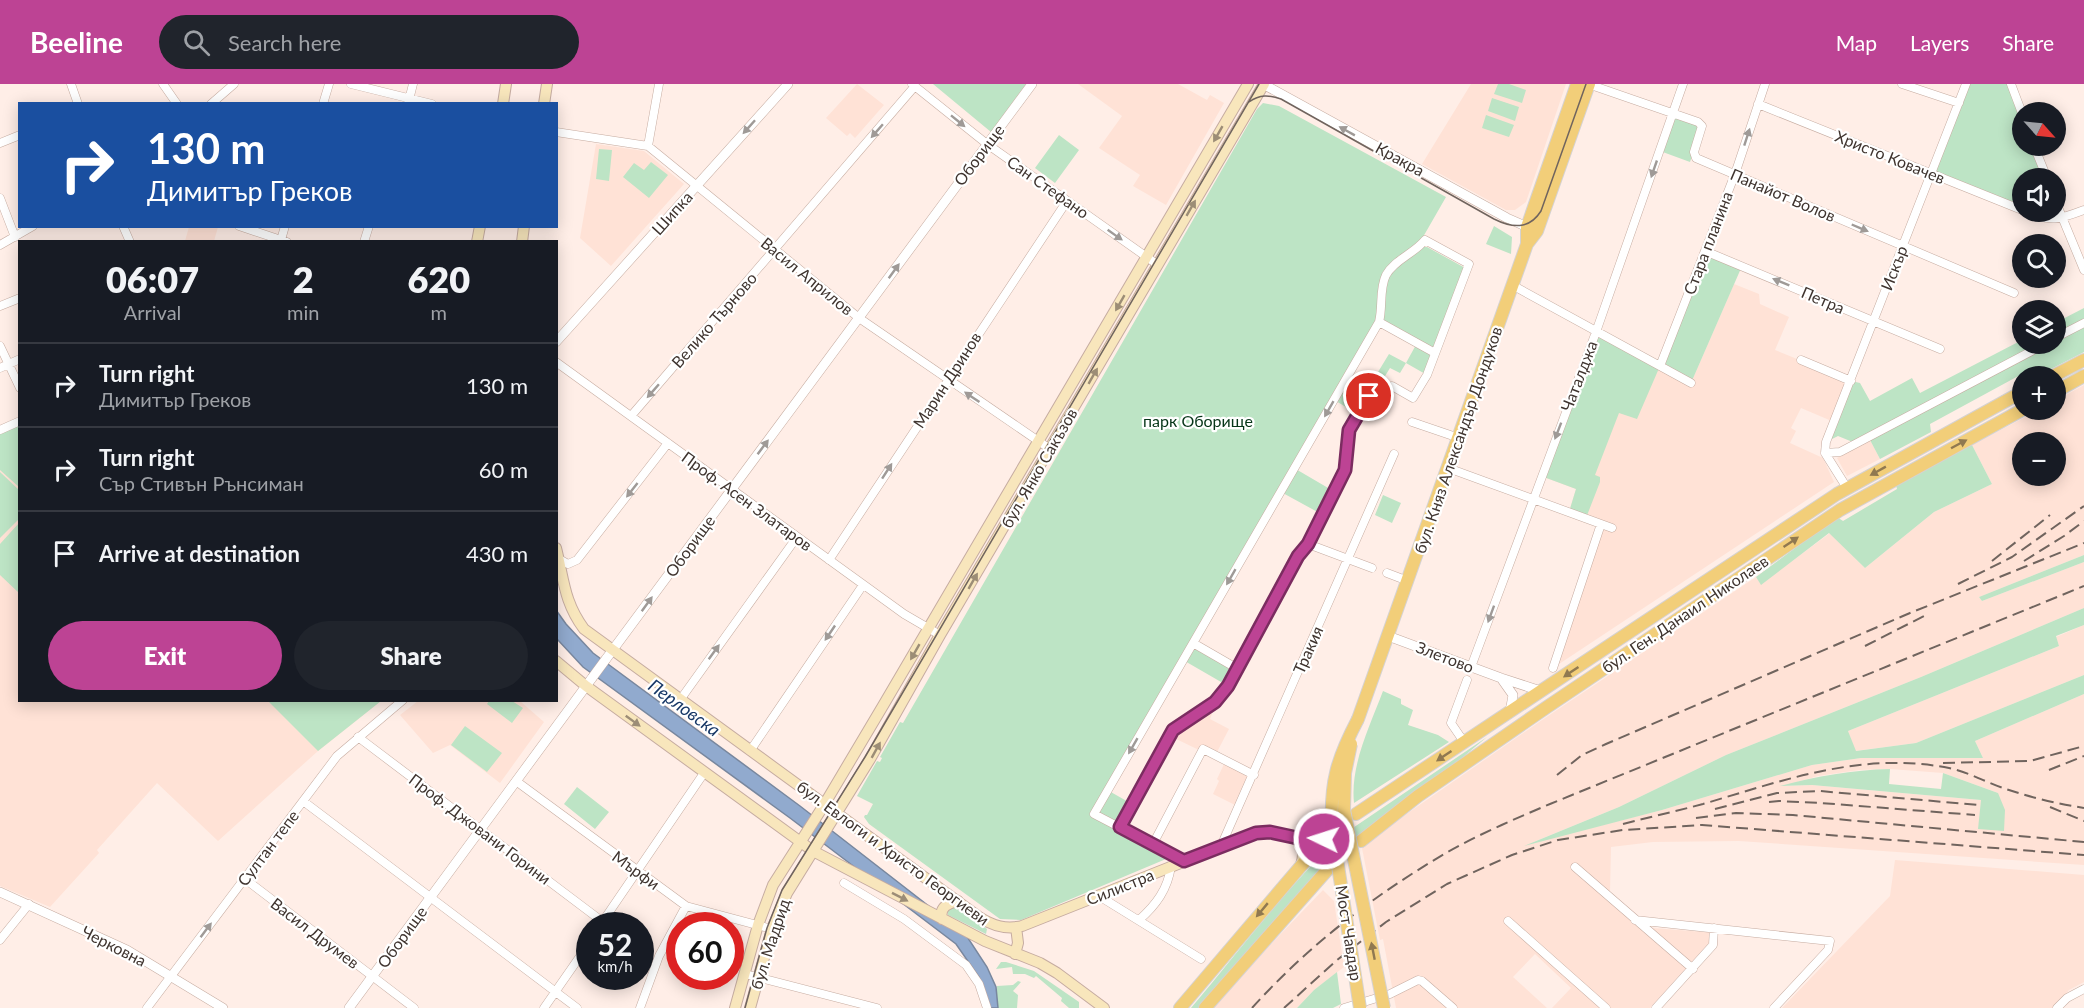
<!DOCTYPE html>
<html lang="en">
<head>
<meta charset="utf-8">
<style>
	:root { --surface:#171b24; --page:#20242c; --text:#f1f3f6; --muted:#9ea1a6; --line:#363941; --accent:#bd4394 }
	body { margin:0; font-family:Lato,sans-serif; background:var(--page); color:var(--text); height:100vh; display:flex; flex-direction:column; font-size:22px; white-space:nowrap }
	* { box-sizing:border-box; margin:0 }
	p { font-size:20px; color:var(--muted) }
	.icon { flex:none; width:33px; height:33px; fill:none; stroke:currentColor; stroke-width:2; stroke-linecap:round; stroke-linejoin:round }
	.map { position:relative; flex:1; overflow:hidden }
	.sheet { position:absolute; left:18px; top:156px; width:540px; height:462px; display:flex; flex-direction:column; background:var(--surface); border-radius:0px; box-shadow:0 3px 15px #0003 }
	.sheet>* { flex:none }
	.top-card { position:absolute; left:18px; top:18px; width:540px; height:126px; border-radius:0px; box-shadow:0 3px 15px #0003; background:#1a4fa0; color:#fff; overflow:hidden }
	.needle { width:39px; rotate:117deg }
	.fabs { position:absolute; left:2012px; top:18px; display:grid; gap:12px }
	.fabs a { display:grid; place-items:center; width:54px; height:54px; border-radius:50%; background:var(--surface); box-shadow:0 3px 15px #0003; font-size:30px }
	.speed { position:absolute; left:576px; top:828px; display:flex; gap:12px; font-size:30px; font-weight:700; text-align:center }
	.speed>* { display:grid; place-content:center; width:78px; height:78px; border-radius:50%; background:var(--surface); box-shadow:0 3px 15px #0003; line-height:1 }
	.speed small { font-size:15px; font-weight:400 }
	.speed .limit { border:9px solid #d22; background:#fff; color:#111 }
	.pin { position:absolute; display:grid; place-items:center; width:51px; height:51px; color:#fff; margin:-26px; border:3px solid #fff; border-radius:50%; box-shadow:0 2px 6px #0007 }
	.me { position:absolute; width:66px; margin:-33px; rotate:274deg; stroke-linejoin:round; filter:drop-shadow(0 0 4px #0008) }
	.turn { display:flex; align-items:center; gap:21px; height:126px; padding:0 30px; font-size:27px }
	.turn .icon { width:78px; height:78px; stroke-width:2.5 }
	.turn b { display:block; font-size:42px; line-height:51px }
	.eta { display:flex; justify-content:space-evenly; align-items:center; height:102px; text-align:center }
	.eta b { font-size:36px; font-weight:800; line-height:42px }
	.button { display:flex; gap:12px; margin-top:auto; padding:12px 30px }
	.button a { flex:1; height:69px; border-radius:36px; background:var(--accent); color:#fff; font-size:24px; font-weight:800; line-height:69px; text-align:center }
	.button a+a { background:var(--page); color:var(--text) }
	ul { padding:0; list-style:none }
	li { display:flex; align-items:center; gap:18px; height:84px; padding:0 30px; border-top:2px solid var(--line) }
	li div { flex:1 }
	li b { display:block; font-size:22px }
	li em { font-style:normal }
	header { display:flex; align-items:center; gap:36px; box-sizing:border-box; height:84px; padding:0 30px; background:var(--accent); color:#fff }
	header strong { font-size:28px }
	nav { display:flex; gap:33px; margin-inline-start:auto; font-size:21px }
	.search { width:420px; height:54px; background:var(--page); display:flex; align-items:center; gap:15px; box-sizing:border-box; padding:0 21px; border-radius:33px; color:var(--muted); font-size:22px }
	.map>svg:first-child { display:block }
	.built { fill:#ffe2d6; fill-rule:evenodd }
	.green { fill:#bde4c5 }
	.water { fill:#91aace; stroke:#78879e; stroke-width:1.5 }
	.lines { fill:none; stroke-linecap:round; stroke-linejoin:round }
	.minor-casing { stroke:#c6aca1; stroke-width:9 }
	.tertiary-casing { stroke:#c6aca1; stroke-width:10 }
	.secondary-casing { stroke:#c6aca1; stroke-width:12 }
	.primary-casing { stroke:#d5d2d1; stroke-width:14 }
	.minor { stroke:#fff; stroke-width:8 }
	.tertiary { stroke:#fff; stroke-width:9 }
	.secondary { stroke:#f8e6bc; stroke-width:10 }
	.primary { stroke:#f2ce79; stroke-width:12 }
	.tram { stroke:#70645e; stroke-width:1.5 }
	.rail { stroke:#70645e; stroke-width:2; stroke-dasharray:12 6; stroke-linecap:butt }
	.tertiary-bridge-casing { stroke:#c6aca1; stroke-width:10; stroke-linecap:butt }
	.primary-bridge-casing { stroke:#d5d2d1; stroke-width:14; stroke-linecap:butt }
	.tertiary-bridge { stroke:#fff; stroke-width:9 }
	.primary-bridge { stroke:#f2ce79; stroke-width:12 }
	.oneway { fill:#9f9a97 }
	.oneway2 { fill:#9c8d76 }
	.oneway3 { fill:#907950 }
	.route-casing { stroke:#7b2c60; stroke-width:15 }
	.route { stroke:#bd4394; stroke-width:10 }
	.labels { text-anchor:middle; stroke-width:4.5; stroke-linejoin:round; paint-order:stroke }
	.street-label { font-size:16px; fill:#3f342f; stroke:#fff }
	.park-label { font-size:16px; fill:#063518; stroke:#fff }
	.water-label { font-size:18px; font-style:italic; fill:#173766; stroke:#fff }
</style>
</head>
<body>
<header>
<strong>Beeline</strong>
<div class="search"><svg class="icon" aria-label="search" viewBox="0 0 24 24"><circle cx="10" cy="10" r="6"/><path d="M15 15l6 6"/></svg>Search here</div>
<nav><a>Map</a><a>Layers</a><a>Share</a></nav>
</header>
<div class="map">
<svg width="2084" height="924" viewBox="0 0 2084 924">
	<rect width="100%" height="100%" fill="#ffeee7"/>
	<path class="built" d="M857,0L884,21L855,54L850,49L847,52L826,34Z
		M1078,0H1178L1207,16L1210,11L1224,19L1166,121L1133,102L1140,91L1099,64L1122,32Z
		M1471,0H1566L1526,118L1515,126H1506L1422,80Z
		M596,60L644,67L684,100L611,182L580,154Z
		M189,143V142L218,143L214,157H185Z
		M1734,200L1759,210L1760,220L1789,233L1775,266L1851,297L1834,338L1801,324L1791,344L1796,347L1790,359L1823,374L1834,398L1553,584L1601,440L1569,428L1576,405L1541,392L1596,248L1691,299Z
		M2084,301V471L1979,513L1982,517L2084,478V524L1921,593L1726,671L1619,723L1531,759L1662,726L1812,681L1861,674H1983L1975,657L2084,610V781L1739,757L1653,758L1611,763L1610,808L1652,844L1718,849L1650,924H1552L1571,904L1535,870L1513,893L1547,924H1396L1383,855L1380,856L1362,764L1382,747L1542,636L1756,493L1761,500L1830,449L1865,484L1934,428L1992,400L1972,361L2039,326H2055V317ZM2022,358H2055V392H2022ZM1890,685L1943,689L1998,709L1979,744L1981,716L1812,701L1784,702L1818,692L1859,686Z
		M19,341L20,616L381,617L318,667L218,757L157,699L97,766L99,769L50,823L0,802V350Z
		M1870,356L1880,375L1847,392L1837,374Z
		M2084,541V591L1916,659L1855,667L1848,647L2059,562L2056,553Z
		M418,617H520L544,638L500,699L450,661L433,669L400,631Z
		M1206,627L1212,630L1210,635L1229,645L1217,668L1203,661L1199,666L1172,653L1175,646Z
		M1226,676L1254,691L1239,723L1213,710L1219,697L1217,695Z
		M1895,776L2084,791V898L2069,906L2054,924H1782L1890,812Z
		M1323,806L1334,817L1344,883L1314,906L1297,924H1213L1273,858Z"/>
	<path class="green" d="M933,0H1026L991,48Z
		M1498,0H1509L1526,6L1522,19L1494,10Z
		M1966,0H2011L2022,29V62H2034L2047,94H2022V126L1931,90Z
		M1492,14L1519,23L1515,37L1488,27Z
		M1263,19L1279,22L1446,113L1419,160L1390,180L1378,234L1090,731L1165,770L1166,775L1021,836L1000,835L869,740L864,733L865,731H867L873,720L857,712L877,677L880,678L882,674L880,673L900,638L903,639L1257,25Z
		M1672,29L1702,42L1690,78L1660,67Z
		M1486,31L1514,41L1509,53L1482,44Z
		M1059,51L1079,66L1055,99L1035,84Z
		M599,65L612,66L609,97L596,95Z
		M651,78L668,91L649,114L623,93L634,79L644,86Z
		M1494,142L1512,153L1511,170L1486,160Z
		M1420,163H1427L1467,185L1427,291L1406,279L1400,289L1390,284L1374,310L1367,306L1389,270L1406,279L1417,259L1379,238L1386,192Z
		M1705,167L1742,182L1691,299L1660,282L1637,335L1619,329L1595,391L1600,393V398L1586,434L1569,428L1576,405L1541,392L1596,248L1660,282Z
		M2084,224V268L2047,287L2035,283L1930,340L1931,348L1880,375L1870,356L1860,361L1838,352L1826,358L1851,297L1860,299L1870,317L1912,294L1920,309L2022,256V260H2055V239Z
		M1345,298L1369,312L1358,330L1334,316Z
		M19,341V403L0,386V350Z
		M1972,361L1992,400L1934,428L1865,484L1829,449L1761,501L1756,493L1837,433L1843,437L1897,405L1896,401Z
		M1294,384L1335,408L1323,431L1281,408Z
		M0,388L19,406L20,434L0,454Z
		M1383,411L1401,419L1392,439L1375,431Z
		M19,439V509L0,491V460Z
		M2084,471V478L1982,517L1979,513Z
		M2084,524V541L2056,552L2059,562L1848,647L1856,667L1916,659L2084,591V610L1975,657L1983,674H1861L1812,681L1662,726L1524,762L1619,723L1726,671L1921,593Z
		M1193,559L1238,585L1228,602L1183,576Z
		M1383,607L1401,615V620L1413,626L1408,641L1438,651L1449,658L1354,719C1350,681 1370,642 1383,607Z
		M268,617H381L318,667Z
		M489,617H512L523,624L512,639L487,620Z
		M465,642L502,669L487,688L451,661Z
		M1487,653L1451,683L1349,758L1324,783L1199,924H1191C1240,866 1286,804 1341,752Z
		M1890,685L1889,700L1941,705L1943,689L1998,709L2005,726L2004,747L1978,745L1981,716L1812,701L1780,702C1817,692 1852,686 1890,685Z
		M577,703L609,728L595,745L564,720Z
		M1109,707L1132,720L1121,741L1097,728Z
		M955,822L987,845L986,850L948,831L947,824Z
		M1001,878H1006L1034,887L1079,918V924H1069L1061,917L1062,914L1036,892L1034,894L1025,890H1013L1012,883L996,885Z
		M1337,888L1341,920L1333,924H1297L1314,906Z
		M1018,897L1021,898L1013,907L1018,911L1017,924H997V902L1013,901Z"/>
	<path class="water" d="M556,526L566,540L593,569L800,722L966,851L987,883L996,903L998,924H986L984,904L979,893L956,860L790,734L583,583L557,555Z"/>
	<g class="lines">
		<defs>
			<path id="minor" d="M71,0L78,20
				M163,0L177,20
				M351,0L432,20
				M912,0L987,60L1158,181
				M1588,0L1698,38L1702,42L1694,68L1696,74L2014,209
				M1902,0L1959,19
				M2011,0L2022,29
				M211,20L234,0
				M323,20L329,0
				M408,20L413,0
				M1758,20L2022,126
				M556,48L648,62L859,234L1050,365
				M0,59L20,51
				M648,62L659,0
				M2034,62L2047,94
				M0,114L15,153
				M2055,116L2084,186
				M2025,128C2051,138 2058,136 2084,126
				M123,142L130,158
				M239,142L287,158
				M281,156L285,142
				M364,158L369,142
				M0,161L33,142
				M1705,167L1940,265
				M1512,201L1691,299
				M0,222L20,214
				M1379,238L1435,269
				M2055,254L2084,239
				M0,262L20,304
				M1801,276L1851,297
				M556,278L904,530L940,551
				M1660,282L1735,90L1765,0
				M0,284L20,275
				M631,332L915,2
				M1412,338L1459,354
				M0,346L20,337
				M1825,369L1826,358L1966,0
				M1825,369L1840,368L2045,260
				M1825,369L1847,404
				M1448,384L1612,444
				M1308,460L1372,484
				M559,475L568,480L577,476L668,359
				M829,476L1067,117
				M1387,489L1408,497
				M1193,559L1238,585
				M1471,583L1596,248L1683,0
				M1553,584L1601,440
				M680,616L797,453
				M358,653L603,838
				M1464,658L1451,639L1467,596
				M750,667L863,501
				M516,697L686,822L772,845
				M303,717L577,924
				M1120,743L1173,646L1215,618L1228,602L1298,472L1308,460L1345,386L1349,346L1358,330L1369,312L1392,302L1413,314L1427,291L1469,180L1425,156C1415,169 1394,176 1386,191C1379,205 1383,223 1379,238L1094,730L1184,777
				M1153,760L1203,665L1254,691
				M1221,762L1394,370
				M1575,783L1693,885
				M245,795L414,924
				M844,799L904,835L966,881L979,900L987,924
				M1099,812L1201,875
				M1139,836C1156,821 1168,805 1171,782
				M1635,836L1830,857L1828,866L1774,924
				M1508,837L1606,924
				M601,840L704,689
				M0,856L29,820
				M745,890L877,924
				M147,924L337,672L403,616
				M544,924L590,858
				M640,924L659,872L686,822
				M1344,924L1390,910L1418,896L1422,897L1453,924
				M1656,924L1713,861L1714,844
				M2057,924L2067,914L2084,905"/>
			<path id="tertiary" d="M1263,0L1507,134L1532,145
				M556,258L788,0
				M1388,552L1501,594L1541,607
				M606,575L1032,0
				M1501,594L1513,611L1510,628
				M0,808L127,866L223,924
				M349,924L592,594"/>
			<path id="secondary" d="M503,20L506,0
				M544,20L547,0
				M477,158L480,142
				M522,158L524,142
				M556,464C564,496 564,518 584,545L979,833C993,842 1006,846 1022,842L1256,749L1270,748L1321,759
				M556,577L586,602L813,767L985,857L1040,879L1057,889L1104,924
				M1293,753C1304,761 1305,768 1301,781
				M942,835C939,823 948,819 958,817
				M1015,870L1018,859L1016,843
				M735,924L758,841L773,801L824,721L884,620L1248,0
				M750,924L772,845L787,809L870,675L940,551L1264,0"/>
			<path id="primary" d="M1527,160V143L1577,0
				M2053,292L2084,276
				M2055,308L2084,292
				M1358,635L1516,191L1527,160L1537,147L1589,0
				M1356,730L1837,410L2022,308
				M1361,757L1418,712L1547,623L1840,426L2022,326
				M1180,924L1324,755
				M1205,924L1329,784"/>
		</defs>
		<use href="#minor" class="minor-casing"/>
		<use href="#tertiary" class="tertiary-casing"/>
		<use href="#secondary" class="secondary-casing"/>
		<use href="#primary" class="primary-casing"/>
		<use href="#minor" class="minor"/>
		<use href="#tertiary" class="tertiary"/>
		<use href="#secondary" class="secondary"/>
		<use href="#primary" class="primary"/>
		<path class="tram" d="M1249,18C1260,10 1269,11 1281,15L1494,135C1512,144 1529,146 1541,127L1586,0
			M745,924L767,844L782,806L865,673L1259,0"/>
		<path class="rail" d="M1992,477L2050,431
			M2024,477L2064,452L2084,437
			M1958,500L2012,473L2084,422
			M1865,562L1926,531
			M1943,679L2030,677L2084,662
			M2049,686L2084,672
			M1557,691L1582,671L1606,660L1910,529L2084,459
			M1769,718L1779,717L1821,719L1975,731
			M2050,723L2084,737
			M1715,725L1777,709L1820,707L1978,721
			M1696,734L1736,729L1793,731L2084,758
			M1623,740C1650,733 1677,727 1703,720C1785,696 1862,667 1949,684C1969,688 1989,700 2009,706C2033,714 2059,720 2084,724
			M1252,924C1308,862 1374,811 1446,769C1479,750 1515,735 1550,720L2084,502
			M1284,924L1337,876L1386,838L1447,800L1512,771L1558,756L1623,746L1702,741L2084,771"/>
		<defs>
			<path id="tertiary-bridge" d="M592,594L606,575"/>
			<path id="primary-bridge" d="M1358,635C1337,675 1330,698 1332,743L1360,924
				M1351,660L1345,689L1344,726L1384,924"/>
		</defs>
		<use href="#tertiary-bridge" class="tertiary-bridge-casing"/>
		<use href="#primary-bridge" class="primary-bridge-casing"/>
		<use href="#tertiary-bridge" class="tertiary-bridge"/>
		<use href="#primary-bridge" class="primary-bridge"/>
	</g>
	<defs><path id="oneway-solid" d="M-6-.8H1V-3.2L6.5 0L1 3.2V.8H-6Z" transform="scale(1.5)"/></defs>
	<g class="oneway">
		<use href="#oneway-solid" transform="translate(958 37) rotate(39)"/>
		<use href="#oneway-solid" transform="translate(749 43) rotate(132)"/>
		<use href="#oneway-solid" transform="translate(877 47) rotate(131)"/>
		<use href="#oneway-solid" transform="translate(1347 47) rotate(-151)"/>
		<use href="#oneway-solid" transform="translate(1747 53) rotate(-72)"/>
		<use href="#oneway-solid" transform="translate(1654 85) rotate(109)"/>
		<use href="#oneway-solid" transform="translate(1860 144) rotate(23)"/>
		<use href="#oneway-solid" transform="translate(1115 151) rotate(35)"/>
		<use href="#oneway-solid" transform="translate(894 187) rotate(-54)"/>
		<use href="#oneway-solid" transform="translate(1781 198) rotate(-158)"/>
		<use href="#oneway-solid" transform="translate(653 307) rotate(131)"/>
		<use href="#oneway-solid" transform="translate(972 313) rotate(-146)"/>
		<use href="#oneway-solid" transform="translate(1329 325) rotate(120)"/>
		<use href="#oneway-solid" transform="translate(1558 347) rotate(111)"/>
		<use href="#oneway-solid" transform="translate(763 363) rotate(-53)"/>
		<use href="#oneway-solid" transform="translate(887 387) rotate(-57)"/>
		<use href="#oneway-solid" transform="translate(632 406) rotate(128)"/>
		<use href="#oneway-solid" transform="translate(1231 493) rotate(120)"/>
		<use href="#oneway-solid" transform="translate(647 520) rotate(-54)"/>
		<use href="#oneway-solid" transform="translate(1491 530) rotate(110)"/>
		<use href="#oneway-solid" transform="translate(830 549) rotate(124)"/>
		<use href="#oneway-solid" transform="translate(714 568) rotate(-54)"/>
		<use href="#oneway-solid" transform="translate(1133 662) rotate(120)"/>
		<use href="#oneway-solid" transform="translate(206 846) rotate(-53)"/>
	</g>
	<g class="oneway2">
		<use href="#oneway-solid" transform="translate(1218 50) rotate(120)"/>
		<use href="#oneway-solid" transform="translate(1191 124) rotate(-60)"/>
		<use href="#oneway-solid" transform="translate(1120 219) rotate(120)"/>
		<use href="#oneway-solid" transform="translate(1093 292) rotate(-60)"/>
		<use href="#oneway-solid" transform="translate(973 497) rotate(-60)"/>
		<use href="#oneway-solid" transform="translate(915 568) rotate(120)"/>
		<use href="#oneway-solid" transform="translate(633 637) rotate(36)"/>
		<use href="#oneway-solid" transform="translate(876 666) rotate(-61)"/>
		<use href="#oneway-solid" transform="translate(900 813) rotate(27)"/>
	</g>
	<g class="oneway3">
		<use href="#oneway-solid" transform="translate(1959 360) rotate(-28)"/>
		<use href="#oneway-solid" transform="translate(1878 387) rotate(151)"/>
		<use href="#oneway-solid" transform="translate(1791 458) rotate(-34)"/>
		<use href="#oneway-solid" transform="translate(1571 588) rotate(146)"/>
		<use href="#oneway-solid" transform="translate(1444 672) rotate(146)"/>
		<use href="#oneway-solid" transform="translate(1262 826) rotate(130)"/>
		<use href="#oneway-solid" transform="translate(1373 867) rotate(-101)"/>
	</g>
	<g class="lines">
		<defs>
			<path id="route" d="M1324,755L1321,759L1270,748L1256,749L1184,777L1120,743L1173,646L1215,618L1228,602L1298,472L1308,460L1345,386L1349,346L1369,312"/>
		</defs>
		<use href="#route" class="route-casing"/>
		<use href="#route" class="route"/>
	</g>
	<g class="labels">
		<g class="street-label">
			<text transform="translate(979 71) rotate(-53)" y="6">Оборище</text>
			<text transform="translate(1890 73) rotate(22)" y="6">Христо Ковачев</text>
			<text transform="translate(1400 75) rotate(29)" y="6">Кракра</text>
			<text transform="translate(1048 103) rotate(35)" y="6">Сан Стефано</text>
			<text transform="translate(1783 111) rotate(23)" y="6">Панайот Волов</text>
			<text transform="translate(672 129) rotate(-48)" y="6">Шипка</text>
			<text transform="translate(1708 159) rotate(-69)" y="6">Стара планина</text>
			<text transform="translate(1894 184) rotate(-69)" y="6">Искър</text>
			<text transform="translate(807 192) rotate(39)" y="6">Васил Априлов</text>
			<text transform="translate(1823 216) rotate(23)" y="6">Петра</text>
			<text transform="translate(714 236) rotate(-49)" y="6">Велико Търново</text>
			<text transform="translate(1579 292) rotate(-69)" y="6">Чаталджа</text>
			<text transform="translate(947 296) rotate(-57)" y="6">Марин Дринов</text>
			<text transform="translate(1458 356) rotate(-71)" y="6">бул. Княз Александър Дондуков</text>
			<text transform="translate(1039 384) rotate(-60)" y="6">бул. Янко Сакъзов</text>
			<text transform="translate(747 417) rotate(36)" y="6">Проф. Асен Златаров</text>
			<text transform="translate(690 462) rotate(-54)" y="6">Оборище</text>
			<text transform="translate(1685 530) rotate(-34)" y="6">бул. Ген. Данаил Николаев</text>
			<text transform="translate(1308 566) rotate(-66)" y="6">Тракия</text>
			<text transform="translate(1445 573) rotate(21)" y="6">Злетово</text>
			<text transform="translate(480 745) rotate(37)" y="6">Проф. Джовани Горини</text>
			<text transform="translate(268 764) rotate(-53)" y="6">Султан тепе</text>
			<text transform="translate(893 769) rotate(36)" y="6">бул. Евлоги и Христо Георгиеви</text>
			<text transform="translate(636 786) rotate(36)" y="6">Мърфи</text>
			<text transform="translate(1120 803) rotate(-22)" y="6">Силистра</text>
			<text transform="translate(315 849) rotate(37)" y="6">Васил Друмев</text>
			<text transform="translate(1349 849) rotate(81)" y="6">Мост Чавдар</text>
			<text transform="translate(402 853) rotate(-54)" y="6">Оборище</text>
			<text transform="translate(770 860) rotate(-72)" y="6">бул. Мадрид</text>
			<text transform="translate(114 862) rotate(27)" y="6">Черковна</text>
		</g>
		<g class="park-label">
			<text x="1198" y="343">парк Оборище</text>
		</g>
		<g class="water-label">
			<text transform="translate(684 624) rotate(36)" y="6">Перловска</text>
		</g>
	</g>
</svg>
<div class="fabs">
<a><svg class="needle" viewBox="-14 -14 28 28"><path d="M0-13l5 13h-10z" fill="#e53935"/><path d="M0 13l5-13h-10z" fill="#9ea1a6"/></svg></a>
<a><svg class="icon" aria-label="sound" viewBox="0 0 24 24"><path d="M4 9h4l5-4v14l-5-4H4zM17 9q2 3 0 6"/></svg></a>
<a><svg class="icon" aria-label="search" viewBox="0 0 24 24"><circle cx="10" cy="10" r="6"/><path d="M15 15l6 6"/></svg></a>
<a><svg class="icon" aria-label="layers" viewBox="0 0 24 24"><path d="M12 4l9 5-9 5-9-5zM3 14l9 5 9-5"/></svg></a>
<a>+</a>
<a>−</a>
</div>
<div class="speed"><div>52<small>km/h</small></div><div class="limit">60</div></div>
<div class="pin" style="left:1369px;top:312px;background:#d93025"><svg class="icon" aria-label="arrive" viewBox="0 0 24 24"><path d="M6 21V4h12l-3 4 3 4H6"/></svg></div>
<svg class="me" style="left:1324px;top:755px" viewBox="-20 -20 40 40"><circle r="17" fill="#bd4394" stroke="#fff" stroke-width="3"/><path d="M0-11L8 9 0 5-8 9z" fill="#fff"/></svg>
<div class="top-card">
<div class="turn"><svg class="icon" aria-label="right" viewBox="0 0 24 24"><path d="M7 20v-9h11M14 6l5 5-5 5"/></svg><div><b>130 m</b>Димитър Греков</div></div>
</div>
<section class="sheet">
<div class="eta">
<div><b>06:07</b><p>Arrival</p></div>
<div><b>2</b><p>min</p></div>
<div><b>620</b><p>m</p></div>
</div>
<ul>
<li><svg class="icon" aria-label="right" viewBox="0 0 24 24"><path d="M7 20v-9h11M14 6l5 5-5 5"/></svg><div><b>Turn right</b><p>Димитър Греков</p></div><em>130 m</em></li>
<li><svg class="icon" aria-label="right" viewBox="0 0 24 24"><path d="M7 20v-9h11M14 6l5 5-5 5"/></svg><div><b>Turn right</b><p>Сър Стивън Рънсиман</p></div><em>60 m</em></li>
<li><svg class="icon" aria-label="arrive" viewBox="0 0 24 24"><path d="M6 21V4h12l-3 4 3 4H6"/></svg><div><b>Arrive at destination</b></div><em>430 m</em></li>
</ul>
<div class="button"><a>Exit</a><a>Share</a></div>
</section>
</div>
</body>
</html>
